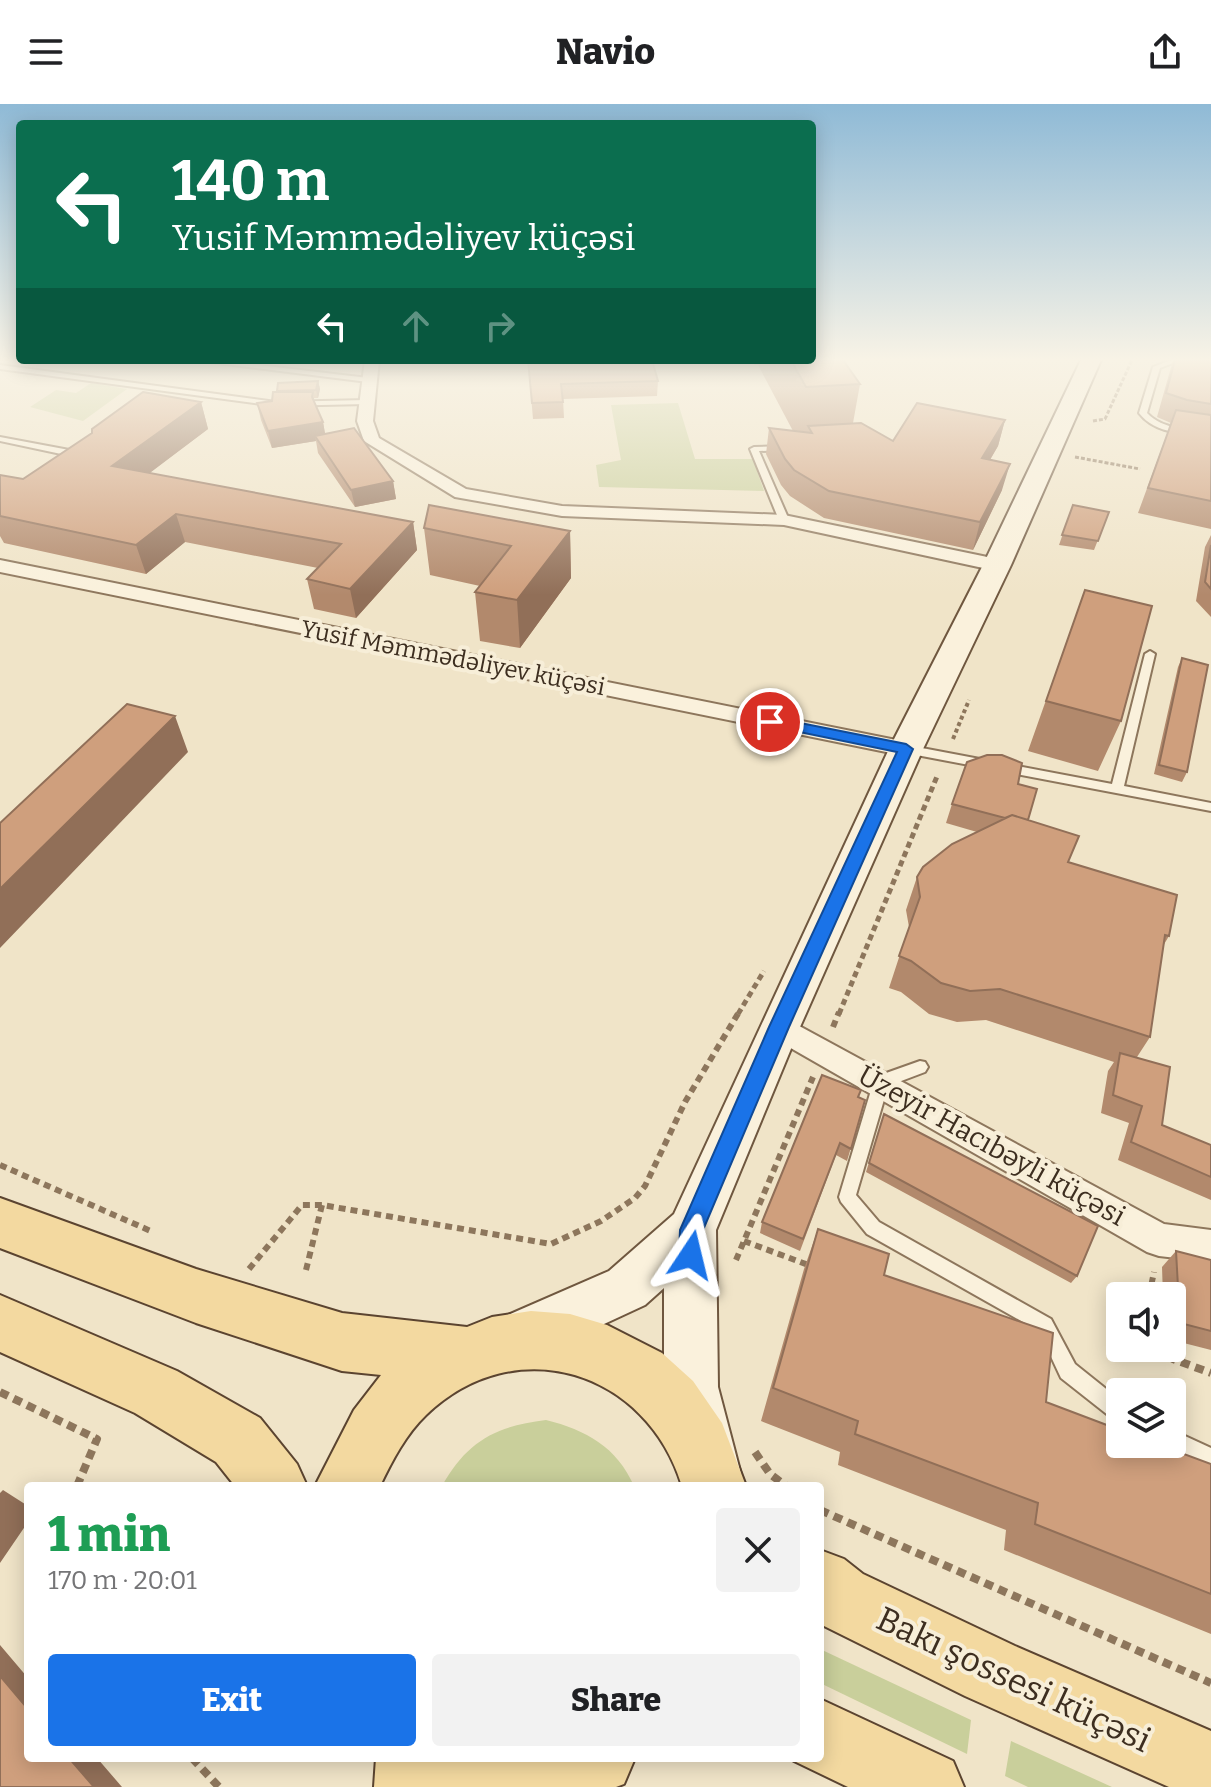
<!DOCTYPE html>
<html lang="en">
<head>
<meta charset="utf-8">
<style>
	:root { --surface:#fff; --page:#f2f2f2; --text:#202124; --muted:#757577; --accent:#1a73e8 }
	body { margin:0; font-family:Bitter,serif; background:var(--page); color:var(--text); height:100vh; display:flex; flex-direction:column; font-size:30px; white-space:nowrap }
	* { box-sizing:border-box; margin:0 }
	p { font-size:26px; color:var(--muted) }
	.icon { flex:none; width:44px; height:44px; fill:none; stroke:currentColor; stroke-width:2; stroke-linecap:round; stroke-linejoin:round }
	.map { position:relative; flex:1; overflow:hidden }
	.panel { position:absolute; left:24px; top:1378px; width:800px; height:280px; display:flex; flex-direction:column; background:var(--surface); border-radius:8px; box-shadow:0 4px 20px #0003 }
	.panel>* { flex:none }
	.guide { position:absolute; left:16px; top:16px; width:800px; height:244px; border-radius:8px; box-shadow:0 4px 20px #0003; background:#0b6e4f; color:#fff; overflow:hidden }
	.tools { position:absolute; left:1106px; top:1178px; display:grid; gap:16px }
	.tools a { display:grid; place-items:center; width:80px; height:80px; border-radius:8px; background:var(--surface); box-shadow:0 4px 20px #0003; font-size:40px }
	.pin { position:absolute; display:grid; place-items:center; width:68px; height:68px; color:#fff; margin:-34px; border:4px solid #fff; border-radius:50%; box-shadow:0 2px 8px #0007 }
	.me { position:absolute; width:88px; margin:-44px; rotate:10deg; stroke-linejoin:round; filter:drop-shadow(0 0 6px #0008) }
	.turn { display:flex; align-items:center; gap:28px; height:168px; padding:0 24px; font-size:36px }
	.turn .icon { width:104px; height:104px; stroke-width:2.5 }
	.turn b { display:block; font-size:56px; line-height:68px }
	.lanes { display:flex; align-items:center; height:76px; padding:0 24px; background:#0003; justify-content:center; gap:40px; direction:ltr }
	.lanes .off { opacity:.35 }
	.round { display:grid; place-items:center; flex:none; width:84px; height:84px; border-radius:8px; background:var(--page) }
	.headline { display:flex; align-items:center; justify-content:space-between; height:136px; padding:0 24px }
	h1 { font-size:48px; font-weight:800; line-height:60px; color:#1e9e55 }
	.button { display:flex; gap:16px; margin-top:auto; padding:16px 24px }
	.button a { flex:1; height:92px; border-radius:8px; background:var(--accent); color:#fff; font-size:32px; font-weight:800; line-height:92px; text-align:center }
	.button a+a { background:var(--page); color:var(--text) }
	header { display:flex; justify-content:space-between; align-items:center; height:104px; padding:0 24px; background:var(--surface); font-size:36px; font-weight:800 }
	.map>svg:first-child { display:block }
	.green { fill:#c9cf9b }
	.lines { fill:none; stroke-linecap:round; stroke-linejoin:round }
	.lane-casing { stroke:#8d765c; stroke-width:4 }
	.street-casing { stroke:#8d765c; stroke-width:4 }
	.secondary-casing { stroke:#6f573f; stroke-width:4 }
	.primary-casing { stroke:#5b4430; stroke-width:4 }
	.path-far4 { stroke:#8d765c; stroke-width:3; stroke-dasharray:4 2; stroke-linecap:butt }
	.path-far3 { stroke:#8d765c; stroke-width:4; stroke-dasharray:4 3; stroke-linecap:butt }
	.path-far2 { stroke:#8d765c; stroke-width:5; stroke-dasharray:6 4; stroke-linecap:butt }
	.path-far1 { stroke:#8d765c; stroke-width:6; stroke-dasharray:7 5; stroke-linecap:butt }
	.path { stroke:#8d765c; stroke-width:8; stroke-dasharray:9 6; stroke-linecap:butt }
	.lane { fill:#faf1dc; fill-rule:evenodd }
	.street { fill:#faf1dc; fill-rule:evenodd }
	.secondary { fill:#faf1dc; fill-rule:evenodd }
	.primary { fill:#f3d9a0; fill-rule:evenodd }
	.wall { fill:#b2896c }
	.shaded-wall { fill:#916f58 }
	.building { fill:#cf9f7d; stroke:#916f58; stroke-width:2 }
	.route { fill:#1a73e8; stroke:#114b97; stroke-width:2 }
	.labels { text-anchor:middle; stroke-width:8; stroke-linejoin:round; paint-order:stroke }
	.far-street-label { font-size:24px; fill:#3d2e20; stroke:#f7eed8 }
	.street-label { font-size:28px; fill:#3d2e20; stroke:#f7eed8 }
	.near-street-label { font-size:34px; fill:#3d2e20; stroke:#f7eed8 }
</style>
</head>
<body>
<header><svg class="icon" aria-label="menu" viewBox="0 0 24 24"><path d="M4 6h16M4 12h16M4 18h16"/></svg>Navio<svg class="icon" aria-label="share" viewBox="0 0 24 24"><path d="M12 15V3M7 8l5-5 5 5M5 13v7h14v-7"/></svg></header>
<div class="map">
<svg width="1211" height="1683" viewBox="0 0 1211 1683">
	<rect width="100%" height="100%" fill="#f0e4c8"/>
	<path class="green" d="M91,279L127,285L83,317L30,303L56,286L76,289Z
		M678,299L695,355H753L764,387L599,383L596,361L621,356L611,301Z
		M546,1316C586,1326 617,1343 634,1382H442C467,1337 496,1322 546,1316Z
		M820,1545L971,1616L967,1650L820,1579Z
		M1011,1637L1112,1683H1028L1005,1672Z"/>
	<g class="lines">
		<defs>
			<path id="lane" d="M193,256H216L368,274L372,276L368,278Z
				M1171,256H1181L1160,264L1147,309C1163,326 1189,325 1211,329V333C1186,329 1156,331 1139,309L1153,263Z
				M0,261L276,298L367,296L371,298L367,300L276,302L0,265Z
				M0,333L80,348L84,351L80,354L0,337Z
				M785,342H788V346L759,347L789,416L784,419L779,416L750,345L754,343Z
				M1150,547L1155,550L1124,682L1211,699V707L906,649L900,645L906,641L1112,680L1145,550Z
				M920,957L925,958L928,963L925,968L888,982L856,1091L879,1118L1051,1215L1075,1260L1120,1296V1318L1113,1315L1061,1274L1039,1227L867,1130L841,1098L839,1093L875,973Z
				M1172,1326L1211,1344V1364L1165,1343L1164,1340H1172Z"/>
			<path id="street" d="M365,256H379L373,317L379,334L466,385L562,402L784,411L997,455L1007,461L997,467L784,421L562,412L455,393L364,337L357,317Z
				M0,456L906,638L914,640L918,645L914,650L906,652L0,468Z
				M779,911L1164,1120L1211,1126V1158L1159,1152L1147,1148L768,931L764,923L768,915Z"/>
			<path id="secondary" d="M1081,256H1101L1011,461L923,645L800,923L716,1126L718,1283L744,1382H686L664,1283V1184L645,1201L520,1259L501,1252L494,1233L501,1214L609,1167L674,1110L889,645L983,461Z"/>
			<path id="primary" d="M0,1094L196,1165L342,1209L467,1223L492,1213L531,1207L570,1210L607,1221L662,1249L693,1277L722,1319L746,1382H682C647,1267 516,1225 426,1311C406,1330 392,1357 380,1382H315L354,1306L381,1271L342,1267L196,1219L0,1144Z
				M0,1191L177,1267L260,1314L297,1360L307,1382H235L216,1358L135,1309L0,1248Z
				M820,1446L844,1455L863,1470L1015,1542L1211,1627V1683H1169L965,1592L820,1520Z
				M820,1595L953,1657L964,1683H848L794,1657L793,1654H820Z
				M376,1654H635L624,1680L616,1683H374Z"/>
		</defs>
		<use href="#lane" class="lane-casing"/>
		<use href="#street" class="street-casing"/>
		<use href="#secondary" class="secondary-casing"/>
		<use href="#primary" class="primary-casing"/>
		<path class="path-far4" d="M1093,317L1105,315L1132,256
			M1075,353L1140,365"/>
		<path class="path-far3" d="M953,635L969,596"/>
		<path class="path-far2" d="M738,910L764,867
			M839,910L938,670"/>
		<path class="path-far1" d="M833,923L839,908
			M0,1061L153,1128
			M744,1137L811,1162
			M736,1156L813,973
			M249,1165L302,1101H322L551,1140L601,1117L635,1094L645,1082L685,998L739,908
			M306,1166L322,1101
			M1149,1192L1154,1168
			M1165,1244L1171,1252"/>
		<path class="path" d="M1169,1250L1173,1255L1211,1269
			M0,1288L97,1335L77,1382
			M755,1348L770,1370L786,1382
			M820,1406L1211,1579
			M192,1654L219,1683"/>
		<use href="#lane" class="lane"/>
		<use href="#street" class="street"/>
		<use href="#secondary" class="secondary"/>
		<use href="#primary" class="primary"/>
	</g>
	<path class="wall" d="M528,256L658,277L657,292L563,295L564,314L533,315Z
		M752,256H843L860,280L853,319L893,337L1005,316L998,342L990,356L1002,386L973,446L824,414L790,392L781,381L766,350L769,324L793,327L758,261H754Z
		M1173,256H1211V425L1138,409L1171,319L1157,313Z
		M318,277L320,285L318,294H314L315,301L323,318L325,330L393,377L396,395L355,403L318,349L316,337L272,344L261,316L257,299L272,297L277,288V287Z
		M201,298L208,325L149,369L413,418L417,446L356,514L314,505L307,475L318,464L185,438L146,470L4,439L0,432V371L23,375Z
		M1073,401L1109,408L1094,446L1059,441Z
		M424,424L570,427L571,474L520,544L480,537L475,488L480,482L430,471Z
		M1211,431V513L1196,497L1205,443Z
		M1085,486L1121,617L1098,667L1028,647Z
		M1182,554L1187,668L1182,678L1154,670L1178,563Z
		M1018,680L1028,716L1068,758L1169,832L1163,842L1150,933L1137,953L1162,1021L1211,1041V1096L1118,1056L1129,1019L1101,1009L1108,967L1114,958L986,916L957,918L929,910L901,888L889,884L909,823L906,806L917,773L977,728L946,719L952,700Z
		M858,993L865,996L847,1057L836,1051L800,1147L760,1129L762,1118Z
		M884,1010L1077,1172L1071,1179L866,1068Z
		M818,1125L884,1171L1046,1298L1211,1360V1530L1004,1446L1006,1426L838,1361L840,1348L761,1317L804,1165Z
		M1176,1147L1211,1156V1246L1172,1236V1192H1163L1162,1163Z"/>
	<path class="shaded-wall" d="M318,277L320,285L318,294L316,286Z
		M201,298L208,325L122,390L112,362Z
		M1005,316L998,342L975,381L982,354Z
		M323,318L326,335L315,332L316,337L272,344L268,327Z
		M1010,360L1002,386L973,446L980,418Z
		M393,377L396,395L355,403L351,386Z
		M176,410L185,438L146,470L136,441Z
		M413,418L417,446L356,514L350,485Z
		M570,427L571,474L520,544L517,496Z
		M175,612L188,648L0,844V785Z
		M3,1386L28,1402V1418L0,1459V1389Z
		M0,1541L28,1574V1605L0,1572Z
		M69,1654H97L122,1683H94Z"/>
	<path class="building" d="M528,256H652L658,277L561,280L563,298L532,299Z
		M791,256H843L860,280L806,283Z
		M1175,256H1211V300L1187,296L1166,289Z
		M318,277L316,286L277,287L278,279Z
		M143,288L201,298L112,362L413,418L350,485L307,475L341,440L176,410L136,441L0,412V371L23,375L92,329V325Z
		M273,288H313L312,293L323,318L268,327L257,299L272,297Z
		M917,299L1005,316L982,354L1010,360L980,418L829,387L794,366L785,355L769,324L812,329L808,322L861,319L893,337Z
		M1176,306L1211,311V397L1148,384Z
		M354,324L393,377L351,386L315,332Z
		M429,401L570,427L517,496L475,488L511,442L424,424Z
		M1073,401L1109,408L1098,437L1062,431Z
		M1211,441V485L1205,478Z
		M1085,486L1152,502L1121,617L1046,597Z
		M1182,554L1208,561L1187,668L1159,661Z
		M127,600L175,612L0,785V719Z
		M987,651H1002L1022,659L1018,680L1037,685L1028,716L1012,711L1005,714L952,700L967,658Z
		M1012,711L1079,732L1068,758L1177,791L1169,832L1165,831L1150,933L1000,885L970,887L941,879L911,857L899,852L920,793L917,773L923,763L952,740Z
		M1120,949L1170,963L1162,1021L1211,1041V1073L1131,1038L1142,1002L1113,991Z
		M822,971L861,986L858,993L865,996L851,1045L840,1039L803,1135L762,1118Z
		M884,1010L1098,1122L1077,1172L869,1059Z
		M818,1125L889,1150L884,1171L1053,1229L1046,1298L1120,1326V1340H1157L1211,1360V1490L1035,1420L1038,1399L855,1330L858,1317L773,1284Z
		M1176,1147L1211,1156V1227L1180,1219Z
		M0,1572L28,1605V1654H69L94,1683H0Z"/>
	<linearGradient id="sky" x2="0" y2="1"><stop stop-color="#8fbad6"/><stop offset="0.52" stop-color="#f8f3e6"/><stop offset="1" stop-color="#f8f3e6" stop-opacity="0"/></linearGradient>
	<rect width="1211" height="491" fill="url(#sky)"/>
	<path class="route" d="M770,613L906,640L913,645L789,923L703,1126L699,1158L691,1162L683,1158L679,1151L680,1126L769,923L897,648L765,621V615Z"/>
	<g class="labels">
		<g class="far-street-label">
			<text transform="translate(453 554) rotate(11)" y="8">Yusif Məmmədəliyev küçəsi</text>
		</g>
		<g class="street-label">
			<text transform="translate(992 1041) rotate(29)" y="10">Üzeyir Hacıbəyli küçəsi</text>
		</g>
		<g class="near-street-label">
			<text transform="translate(1014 1575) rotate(25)" y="12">Bakı şossesi küçəsi</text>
		</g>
	</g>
</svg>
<div class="tools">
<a><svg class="icon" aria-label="sound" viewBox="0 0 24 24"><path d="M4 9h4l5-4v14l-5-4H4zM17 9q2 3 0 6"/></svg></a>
<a><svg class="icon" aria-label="layers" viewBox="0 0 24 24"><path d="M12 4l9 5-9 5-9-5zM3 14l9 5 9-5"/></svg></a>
</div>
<div class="pin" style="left:770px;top:618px;background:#d93025"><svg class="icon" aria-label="arrive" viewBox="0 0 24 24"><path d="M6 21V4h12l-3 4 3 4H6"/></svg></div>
<svg class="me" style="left:691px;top:1151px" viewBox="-20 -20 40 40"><path d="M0-17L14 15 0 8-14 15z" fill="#1a73e8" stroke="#fff" stroke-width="4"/></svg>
<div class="guide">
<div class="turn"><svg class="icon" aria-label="left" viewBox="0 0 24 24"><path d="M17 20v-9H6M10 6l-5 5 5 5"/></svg><div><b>140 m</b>Yusif Məmmədəliyev küçəsi</div></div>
<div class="lanes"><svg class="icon" aria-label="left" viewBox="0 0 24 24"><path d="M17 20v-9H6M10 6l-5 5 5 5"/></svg><svg class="icon off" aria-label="ahead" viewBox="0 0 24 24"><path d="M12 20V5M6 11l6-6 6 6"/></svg><svg class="icon off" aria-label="right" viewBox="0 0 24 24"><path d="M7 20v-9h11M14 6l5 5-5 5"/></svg></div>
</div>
<section class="panel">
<div class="headline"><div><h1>1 min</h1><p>170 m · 20:01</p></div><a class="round"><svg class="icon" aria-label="close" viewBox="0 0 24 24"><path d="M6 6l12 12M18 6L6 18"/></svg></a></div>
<div class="button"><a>Exit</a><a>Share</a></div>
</section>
</div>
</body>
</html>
